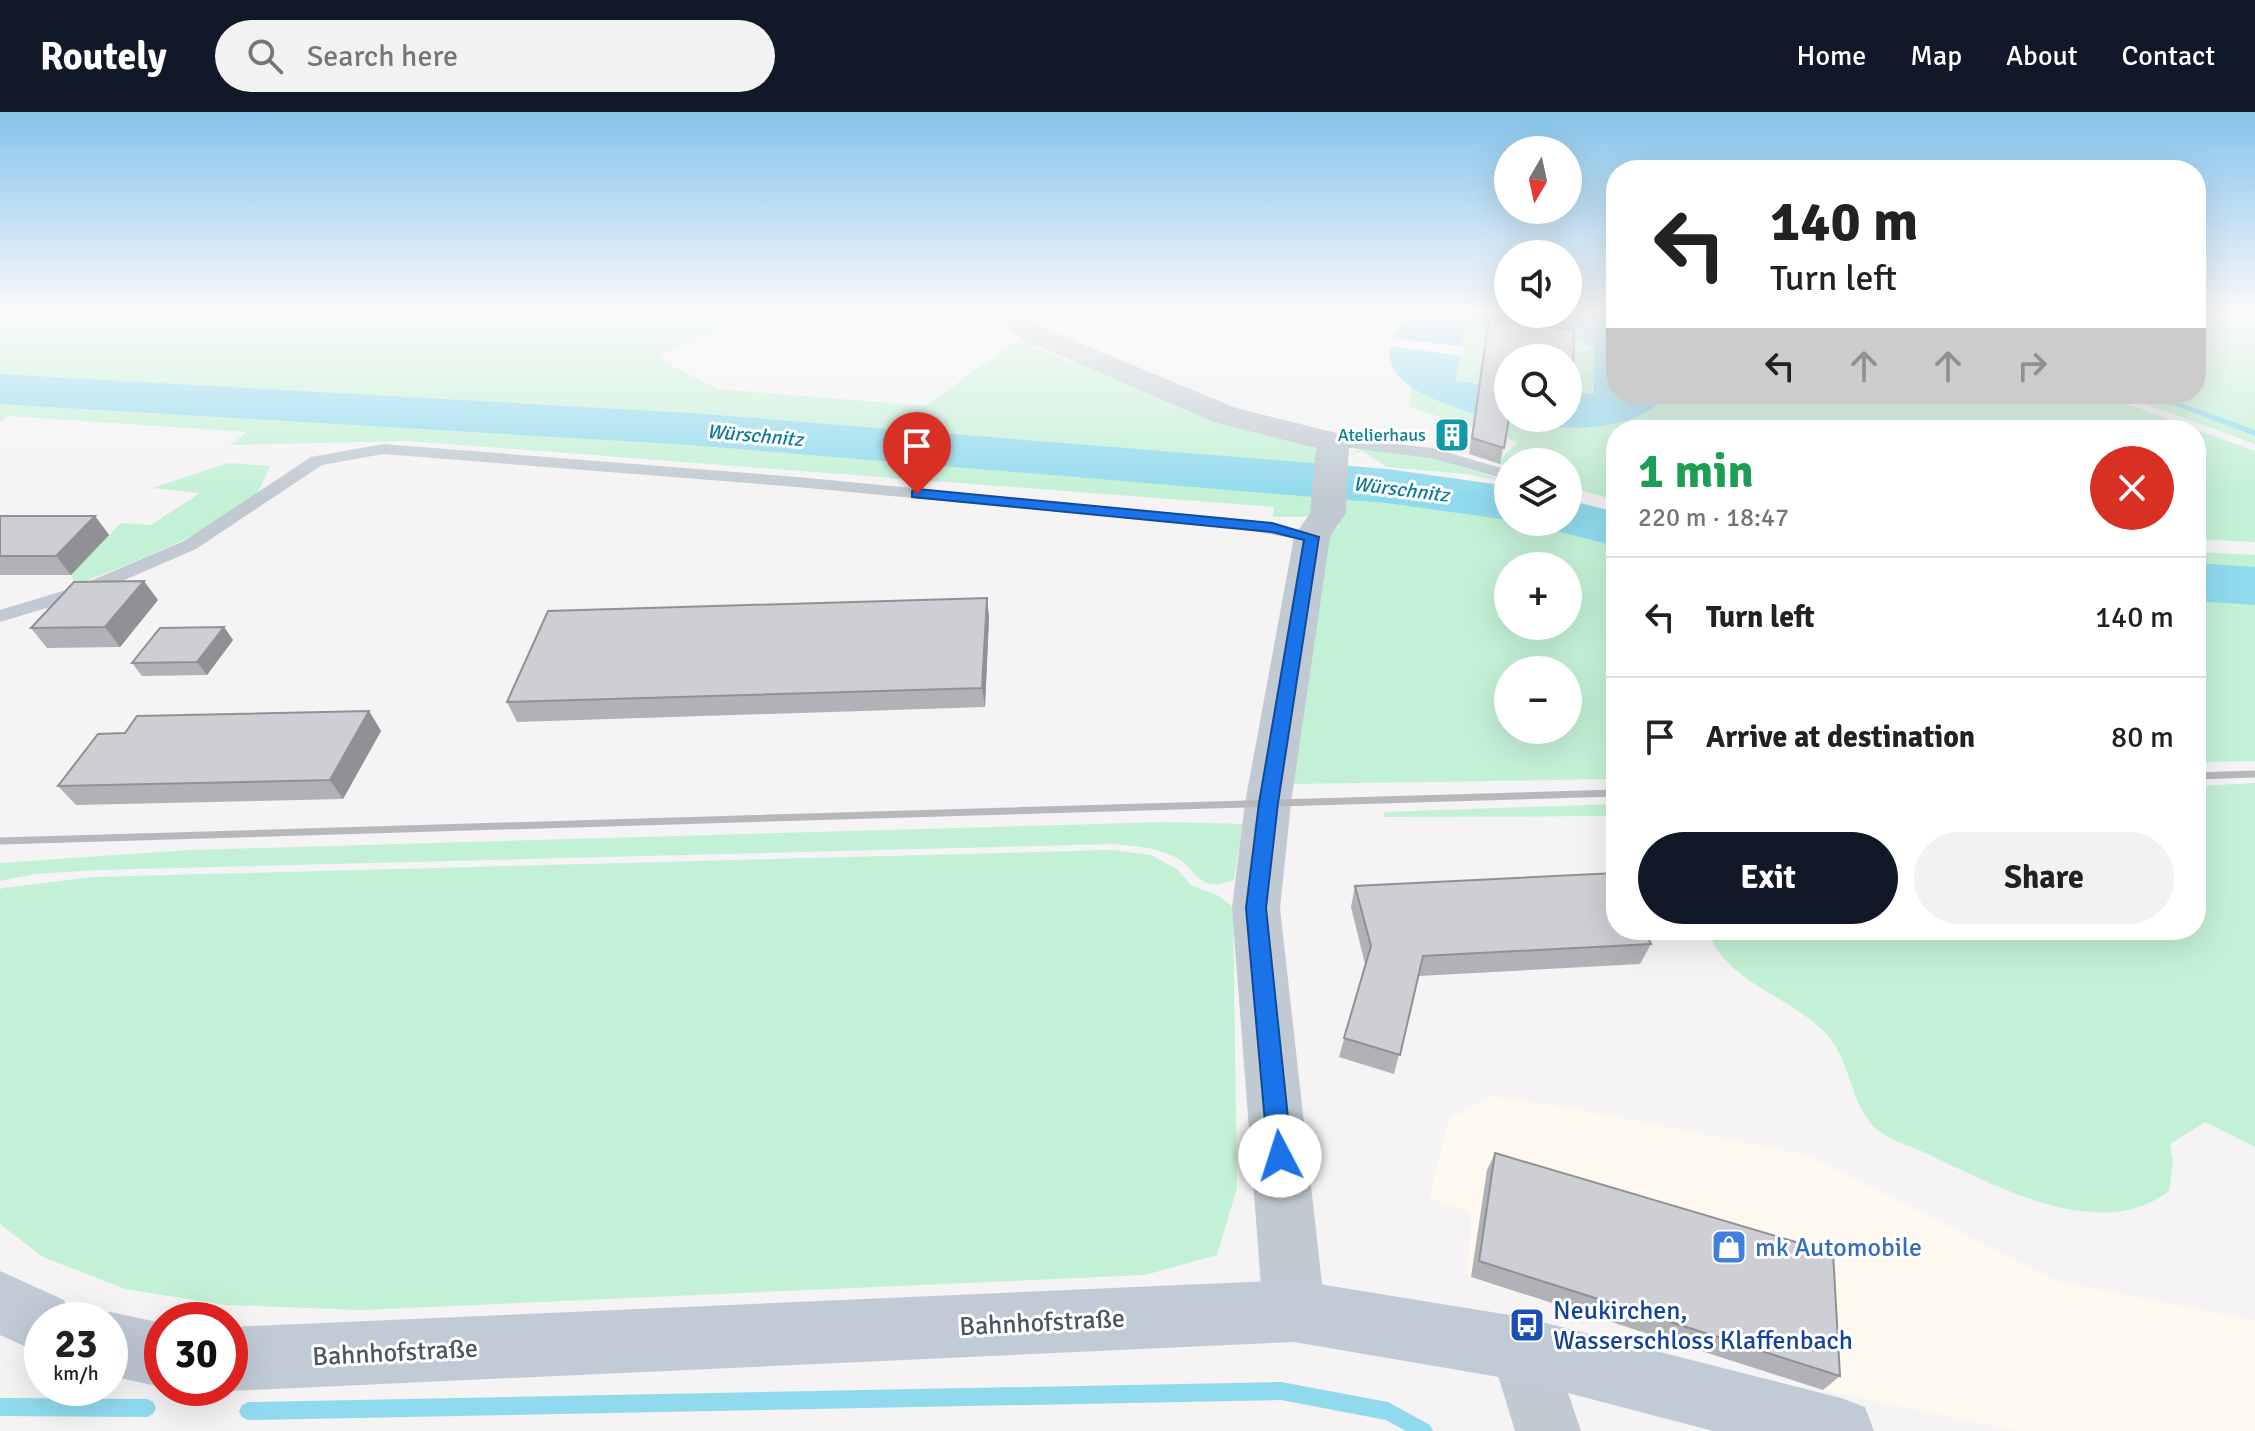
<!DOCTYPE html>
<html lang="en">
<head>
<meta charset="utf-8">
<style>
	:root { --surface:#fff; --page:#f2f2f2; --text:#222; --muted:#767676; --line:#e0e0e0; --accent:#111827 }
	body { margin:0; font-family:Signika,sans-serif; background:var(--page); color:var(--text); height:100vh; display:flex; flex-direction:column; font-size:30px; white-space:nowrap }
	* { box-sizing:border-box; margin:0 }
	p { font-size:26px; color:var(--muted) }
	.icon { flex:none; width:44px; height:44px; fill:none; stroke:currentColor; stroke-width:2; stroke-linecap:round; stroke-linejoin:round }
	.map { position:relative; flex:1; overflow:hidden }
	.panel { position:absolute; left:1606px; top:308px; width:600px; height:520px; display:flex; flex-direction:column; background:var(--surface); border-radius:32px; box-shadow:0 8px 32px #0002 }
	.panel>* { flex:none }
	.hud { position:absolute; left:1606px; top:48px; width:600px; height:244px; border-radius:32px; box-shadow:0 8px 32px #0002; background:#fff; color:var(--text); overflow:hidden }
	.needle { width:52px; rotate:189deg }
	.tools { position:absolute; left:1494px; top:24px; display:grid; gap:16px }
	.tools a { display:grid; place-items:center; width:88px; height:88px; border-radius:50%; background:var(--surface); box-shadow:0 8px 32px #0002; font-size:40px }
	.speed { position:absolute; left:24px; top:1190px; display:flex; gap:16px; font-size:40px; font-weight:700; text-align:center }
	.speed>* { display:grid; place-content:center; width:104px; height:104px; border-radius:50%; background:var(--surface); box-shadow:0 8px 32px #0002; line-height:1 }
	.speed small { font-size:20px; font-weight:400 }
	.speed .limit { border:12px solid #d22; background:#fff; color:#111 }
	.pin { position:absolute; display:grid; place-items:center; width:68px; height:68px; color:#fff; margin:-82px -34px; border-radius:50% 50% 50% 0; rotate:-45deg; box-shadow:0 0 8px #0007 }
	.pin .icon { rotate:45deg }
	.me { position:absolute; width:88px; margin:-44px; rotate:355deg; stroke-linejoin:round; filter:drop-shadow(0 0 6px #0008) }
	.turn { display:flex; align-items:center; gap:28px; height:168px; padding:0 32px; font-size:36px }
	.turn .icon { width:104px; height:104px; stroke-width:2.5 }
	.turn b { display:block; font-size:56px; line-height:68px }
	.lanes { display:flex; align-items:center; height:76px; padding:0 32px; background:#0003; justify-content:center; gap:40px; direction:ltr }
	.lanes .off { opacity:.35 }
	.round { display:grid; place-items:center; flex:none; width:84px; height:84px; border-radius:42px; background:var(--page) }
	.headline { display:flex; align-items:center; justify-content:space-between; height:136px; padding:0 32px }
	h1 { font-size:48px; font-weight:800; line-height:60px; color:#1e9e55 }
	.action { display:flex; gap:16px; margin-top:auto; padding:16px 32px }
	.action a { flex:1; height:92px; border-radius:48px; background:var(--accent); color:#fff; font-size:32px; font-weight:800; line-height:92px; text-align:center }
	.action a+a { background:var(--page); color:var(--text) }
	ul { padding:0; list-style:none }
	li { display:flex; align-items:center; gap:24px; height:120px; padding:0 32px; border-top:2px solid var(--line) }
	li div { flex:1 }
	li b { display:block; font-size:30px }
	li em { font-style:normal }
	header { display:flex; align-items:center; gap:48px; box-sizing:border-box; height:112px; padding:0 40px; background:var(--accent); color:#fff }
	header strong { font-size:38px }
	nav { display:flex; gap:44px; margin-inline-start:auto; font-size:28px }
	.search { width:560px; height:72px; background:var(--page); display:flex; align-items:center; gap:20px; box-sizing:border-box; padding:0 28px; border-radius:44px; color:var(--muted); font-size:30px }
	.map>svg:first-child { display:block }
	.commercial { fill:#fdf9ef }
	.green { fill:#c3f1d5; fill-rule:evenodd }
	.water { fill:#90daee; fill-rule:evenodd }
	.pier { fill:#f5f3f3 }
	.lines { fill:none; stroke-linecap:round; stroke-linejoin:round }
	.stream { fill:#90daee; fill-rule:evenodd }
	.river { fill:#90daee; fill-rule:evenodd }
	.lane { fill:#c1cad2; fill-rule:evenodd }
	.street { fill:#c1cad2; fill-rule:evenodd }
	.secondary { fill:#c1cbd6; fill-rule:evenodd }
	.rail { stroke:#b5b8bd; stroke-width:7 }
	.wall { fill:#b0b2b7 }
	.shaded-wall { fill:#909195 }
	.building { fill:#cdcfd5; stroke:#909195; stroke-width:2 }
	.route { fill:#1a73e8; stroke:#114b97; stroke-width:2 }
	.labels { text-anchor:middle; stroke-width:6; stroke-linejoin:round; paint-order:stroke }
	.far-culture-label { font-size:18px; fill:#0d838f; stroke:#fff; text-anchor:end }
	.far-water-label { font-size:20px; font-style:italic; fill:#0c7c9b; stroke:#fff }
	.near-shop-label { font-size:26px; fill:#366cbe; stroke:#fff; text-anchor:start }
	.near-transit-label { font-size:26px; fill:#164399; stroke:#fff; text-anchor:start }
	.near-street-label { font-size:26px; fill:#4a5661; stroke:#fff }
</style>
</head>
<body>
<header>
<strong>Routely</strong>
<div class="search"><svg class="icon" aria-label="search" viewBox="0 0 24 24"><circle cx="10" cy="10" r="6"/><path d="M15 15l6 6"/></svg>Search here</div>
<nav><a>Home</a><a>Map</a><a>About</a><a>Contact</a></nav>
</header>
<div class="map">
<svg width="2255" height="1319" viewBox="0 0 2255 1319">
	<rect width="100%" height="100%" fill="#f5f3f3"/>
	<path class="commercial" d="M1492,984L1571,996L1808,1043L2058,1169L2255,1208V1319H2016L1823,1278L1468,1165L1471,1101L1429,1085L1449,1007Z"/>
	<path class="green" d="M0,199H765L660,243L664,250L718,277L926,294L1021,225L1036,232L1037,236L1073,251H1087L1309,333L1317,339L1316,400L1304,405H1273L1274,395L408,329L231,333L247,320L8,304L0,310Z
		M2196,199H2255V332L2117,282H2196Z
		M1465,214L1584,228L1594,235V283L1568,286V246H1508V279L1456,269Z
		M1411,275C1479,303 1546,330 1620,308C1636,303 1656,295 1668,282H2100L2255,339V430L2196,427V318H1616V388L1568,375V350H1508V354L1497,351L1518,330L1409,295Z
		M1362,337L1428,344L1508,370L1465,362L1387,355L1362,339L1344,345Z
		M228,351L270,354C266,362 262,375 256,382C220,419 125,453 76,473L71,463L121,411L151,413L200,381L152,376Z
		M1343,380L1490,400L1508,404V410H1538L1616,426V667L1292,672L1301,623L1322,426L1339,415ZM1508,454H1568V514H1508ZM1508,558H1568V618H1508Z
		M2196,440L2255,443V467L2196,463Z
		M2196,478L2255,481V649L2196,650Z
		M2255,671V1035L2205,1010L2170,1032L2173,1049L2169,1079C2102,1132 1995,1074 1930,1043C1914,1035 1888,1028 1875,1016C1850,991 1851,950 1828,924C1793,884 1724,871 1708,818H2196V674Z
		M1616,692V704L1383,705L1384,700Z
		M1167,710L1243,712L1234,768C1195,782 1199,757 1175,745C1154,735 1135,734 1113,732L95,758L35,762L0,769V751L189,738Z
		M1112,738L1151,743L1177,757L1191,773L1219,784L1233,795L1237,1076L1217,1143L1145,1163L362,1198L226,1193L125,1177L43,1145L0,1112V777L4,776L92,765Z"/>
	<path class="water" d="M1425,199L1568,202C1579,195 1602,207 1616,214V282H1668C1620,342 1467,311 1411,275C1374,251 1389,212 1425,199ZM1465,214L1584,228V233L1594,235V282L1578,281L1577,287L1568,286V306H1508V279L1456,268Z"/>
	<path class="pier" d="M1391,226L1465,235L1464,244L1388,234Z"/>
	<g class="lines">
		<path class="stream" d="M2145,282H2157L2255,318V324Z
			M1281,1270L1388,1290L1430,1313L1433,1319H1406L1386,1308L1281,1288L248,1308L242,1305L239,1299L242,1293L248,1290Z
			M0,1286L147,1287L153,1290L156,1296L153,1302L147,1305L0,1304Z"/>
		<path class="river" d="M0,262L691,301L1387,357L1508,374V408L1387,391L691,333L0,292Z
			M1568,388L1616,400V434L1548,417L1543,410H1568Z
			M2196,451L2255,455V493L2196,489Z"/>
		<path class="lane" d="M1333,325L1432,336L1508,358V368L1431,346L1327,333V327Z
			M383,332L797,365L1248,408L1312,420L1321,425L1312,430L1248,418L797,375L383,342L322,353L196,437L90,483L0,510V498L76,475L184,429L311,345Z"/>
		<path class="street" d="M1002,199H1030L1034,209L1051,219L1236,296L1345,323L1349,330L1346,401L1330,425L1291,691L1280,796L1325,1199L1316,1221L1294,1230L1272,1221L1263,1199L1232,796L1245,691L1294,425L1310,401L1316,336L1214,310L1031,231L1012,220Z
			M1522,1205L1545,1214L1581,1319H1515L1490,1237L1499,1214Z"/>
		<path class="secondary" d="M0,1159L64,1188L73,1208H42V1242L0,1223Z
			M1294,1168L1522,1205L1841,1286L1865,1295L1874,1319H1713L1522,1269L1294,1230L230,1279L222,1276H230V1215Z
			M110,1200L162,1211V1275L110,1264V1208H91Z"/>
		<path class="rail" d="M2196,664L2255,662
			M0,729L1616,681"/>
	</g>
	<path class="wall" d="M1489,208L1574,218L1573,258L1569,273H1568V246H1508L1509,306L1500,352L1469,342L1485,223Z
		M0,404H95L109,423L71,463H0Z
		M987,486L989,506L985,595L517,610L507,590Z
		M158,488L120,535L47,536L31,516Z
		M224,515L233,528L207,563L142,564L132,551Z
		M369,599L381,619L343,687L76,693L58,674L125,621Z
		M1355,774L1651,832L1640,852L1419,864L1394,962L1339,945L1365,852L1351,795Z
		M1495,1041L1840,1264L1823,1278L1471,1165L1487,1058Z"/>
	<path class="shaded-wall" d="M95,404L109,423L71,463L56,444Z
		M144,469L158,488L120,535L105,515Z
		M987,486L989,506L985,595L982,576Z
		M224,515L233,528L207,563L197,550Z
		M369,599L381,619L343,687L330,668Z"/>
	<path class="building" d="M1489,208L1574,218L1573,258L1568,257V246H1508L1509,306L1504,336L1472,326Z
		M0,404H95L56,444H0Z
		M144,469L105,515L31,516L74,470Z
		M987,486L982,576L507,590L548,499Z
		M224,515L197,550L132,551L160,516Z
		M369,599L330,668L58,674L98,622L125,621L137,604Z
		M1616,761V818H1645L1651,832L1423,844L1400,943L1344,926L1371,834L1355,774Z
		M1495,1041L1833,1141L1840,1264L1479,1149Z"/>
	<linearGradient id="sky" x2="0" y2="1"><stop stop-color="#85c3ea"/><stop offset="0.52" stop-color="#fafafa"/><stop offset="1" stop-color="#fafafa" stop-opacity="0"/></linearGradient>
	<rect width="2255" height="384" fill="url(#sky)"/>
	<path class="route" d="M917,377L1272,411L1319,425L1278,691L1266,796L1292,1044L1288,1052L1280,1055L1271,1052L1268,1044L1246,796L1259,691L1304,428L1272,420L912,385V379Z"/>
	<defs>
		<symbol id="building-square" viewBox="-11 -11 22 22"><rect x="-9" y="-9" width="18" height="18" rx="4" fill="#0f9aa8" stroke="#fff"/><path d="M-4-6H4V6H1V3H-1V6H-4ZM-2.5-4.3h1.7v1.8h-1.7ZM.8-4.3h1.7v1.8H.8ZM-2.5-1h1.7V.8h-1.7ZM.8-1h1.7V.8H.8Z" fill="#fff"/></symbol>
		<symbol id="shop-square" viewBox="-11 -11 22 22"><rect x="-9" y="-9" width="18" height="18" rx="4" fill="#3f7fe0" stroke="#fff"/><path d="M-5-2.5h2.3a2.7 3.5 0 0 1 5.4 0H5L5.5 6h-11ZM-1.5-2.5h3a1.5 2.3 0 0 0-3 0Z" fill="#fff"/></symbol>
		<symbol id="bus-square" viewBox="-11 -11 22 22"><rect x="-9" y="-9" width="18" height="18" rx="4" fill="#1a4fb4" stroke="#fff"/><path d="M-5-6H5V4H4V6H2V4H-2V6H-4V4H-5ZM-3.5-4V0h7V-4ZM-3.5 1.2v1.5H-2V1.2ZM2 1.2v1.5H3.5V1.2Z" fill="#fff"/></symbol>
	</defs>
	<g fill-rule="evenodd">
		<use href="#building-square" x="1432" y="303" width="40" height="40"/>
		<use href="#shop-square" x="1709" y="1115" width="40" height="40"/>
		<use href="#bus-square" x="1507" y="1193" width="40" height="40"/>
	</g>
	<g class="labels">
		<g class="far-culture-label">
			<text x="1426" y="329">Atelierhaus</text>
		</g>
		<g class="far-water-label">
			<text transform="translate(755 323) rotate(5)" y="7">Würschnitz</text>
			<text transform="translate(1401 377) rotate(7)" y="7">Würschnitz</text>
		</g>
		<g class="near-shop-label">
			<text x="1755" y="1144">mk Automobile</text>
		</g>
		<g class="near-transit-label">
			<text x="1553" y="1207">Neukirchen,<tspan x="1553" dy="30">Wasserschloss Klaffenbach</tspan></text>
		</g>
		<g class="near-street-label">
			<text transform="translate(1042 1210) rotate(-3)" y="9">Bahnhofstraße</text>
			<text transform="translate(395 1240) rotate(-3)" y="9">Bahnhofstraße</text>
		</g>
	</g>
</svg>
<div class="tools">
<a><svg class="needle" viewBox="-14 -14 28 28"><path d="M0-13l5 13h-10z" fill="#e53935"/><path d="M0 13l5-13h-10z" fill="#767676"/></svg></a>
<a><svg class="icon" aria-label="sound" viewBox="0 0 24 24"><path d="M4 9h4l5-4v14l-5-4H4zM17 9q2 3 0 6"/></svg></a>
<a><svg class="icon" aria-label="search" viewBox="0 0 24 24"><circle cx="10" cy="10" r="6"/><path d="M15 15l6 6"/></svg></a>
<a><svg class="icon" aria-label="layers" viewBox="0 0 24 24"><path d="M12 4l9 5-9 5-9-5zM3 14l9 5 9-5"/></svg></a>
<a>+</a>
<a>−</a>
</div>
<div class="speed"><div>23<small>km/h</small></div><div class="limit">30</div></div>
<div class="pin" style="left:917px;top:382px;background:#d93025"><svg class="icon" aria-label="arrive" viewBox="0 0 24 24"><path d="M6 21V4h12l-3 4 3 4H6"/></svg></div>
<svg class="me" style="left:1280px;top:1044px" viewBox="-20 -20 40 40"><circle r="19" fill="#fff"/><path d="M0-13L10 11 0 6-10 11z" fill="#1a73e8"/></svg>
<div class="hud">
<div class="turn"><svg class="icon" aria-label="left" viewBox="0 0 24 24"><path d="M17 20v-9H6M10 6l-5 5 5 5"/></svg><div><b>140 m</b>Turn left</div></div>
<div class="lanes"><svg class="icon" aria-label="left" viewBox="0 0 24 24"><path d="M17 20v-9H6M10 6l-5 5 5 5"/></svg><svg class="icon off" aria-label="ahead" viewBox="0 0 24 24"><path d="M12 20V5M6 11l6-6 6 6"/></svg><svg class="icon off" aria-label="ahead" viewBox="0 0 24 24"><path d="M12 20V5M6 11l6-6 6 6"/></svg><svg class="icon off" aria-label="right" viewBox="0 0 24 24"><path d="M7 20v-9h11M14 6l5 5-5 5"/></svg></div>
</div>
<section class="panel">
<div class="headline"><div><h1>1 min</h1><p>220 m · 18:47</p></div><a class="round" style="background:#d93025;color:#fff"><svg class="icon" aria-label="close" viewBox="0 0 24 24"><path d="M6 6l12 12M18 6L6 18"/></svg></a></div>
<ul>
<li><svg class="icon" aria-label="left" viewBox="0 0 24 24"><path d="M17 20v-9H6M10 6l-5 5 5 5"/></svg><div><b>Turn left</b></div><em>140 m</em></li>
<li><svg class="icon" aria-label="arrive" viewBox="0 0 24 24"><path d="M6 21V4h12l-3 4 3 4H6"/></svg><div><b>Arrive at destination</b></div><em>80 m</em></li>
</ul>
<div class="action"><a>Exit</a><a>Share</a></div>
</section>
</div>
</body>
</html>
